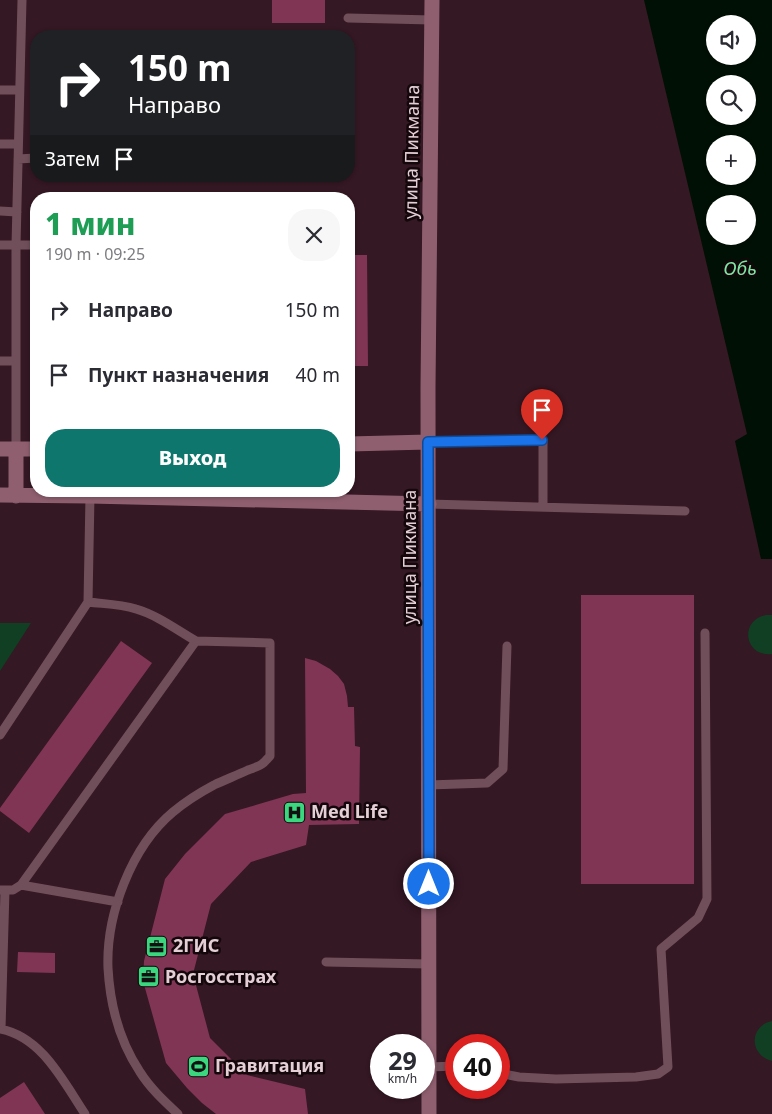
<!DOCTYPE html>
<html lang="ru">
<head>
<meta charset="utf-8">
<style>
	:root { --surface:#fff; --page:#f7f7f7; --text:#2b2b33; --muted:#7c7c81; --accent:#0f766e }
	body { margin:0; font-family:"Noto Sans",sans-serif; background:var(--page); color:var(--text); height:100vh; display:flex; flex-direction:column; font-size:19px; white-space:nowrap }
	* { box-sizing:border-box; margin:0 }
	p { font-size:16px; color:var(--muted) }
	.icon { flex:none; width:28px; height:28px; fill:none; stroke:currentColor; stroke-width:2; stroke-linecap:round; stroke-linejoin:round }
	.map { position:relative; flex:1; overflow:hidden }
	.details { position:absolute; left:30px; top:192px; width:325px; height:305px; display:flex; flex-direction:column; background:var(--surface); border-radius:20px; box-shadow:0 1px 4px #0004 }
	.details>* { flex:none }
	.hud { position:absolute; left:30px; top:30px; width:325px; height:152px; border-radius:20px; box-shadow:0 1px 4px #0004; background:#202124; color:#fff; overflow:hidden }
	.fabs { position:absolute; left:706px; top:15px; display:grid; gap:10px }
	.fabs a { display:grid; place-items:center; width:50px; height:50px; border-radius:50%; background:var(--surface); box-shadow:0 1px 4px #0004; font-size:25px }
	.speed { position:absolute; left:370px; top:1034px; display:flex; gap:10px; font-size:25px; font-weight:700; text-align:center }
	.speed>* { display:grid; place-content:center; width:65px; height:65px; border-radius:50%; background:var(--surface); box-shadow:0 1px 4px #0004; line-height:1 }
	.speed small { font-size:12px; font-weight:400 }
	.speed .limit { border:8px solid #d22; background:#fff; color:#111 }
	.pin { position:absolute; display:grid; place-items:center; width:42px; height:42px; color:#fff; margin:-51px -21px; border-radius:50% 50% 50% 0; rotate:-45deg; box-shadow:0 0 5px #0007 }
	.pin .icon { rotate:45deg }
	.me { position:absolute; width:55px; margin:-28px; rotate:0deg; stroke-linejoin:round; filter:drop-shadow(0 0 4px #0008) }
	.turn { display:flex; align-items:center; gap:18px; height:105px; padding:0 15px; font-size:22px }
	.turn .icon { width:65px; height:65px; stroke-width:2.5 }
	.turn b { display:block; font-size:35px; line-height:42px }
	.then { display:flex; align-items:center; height:48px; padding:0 15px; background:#0003; gap:10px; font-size:19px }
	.round { display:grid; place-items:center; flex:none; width:52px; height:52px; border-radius:20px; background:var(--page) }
	.overview { display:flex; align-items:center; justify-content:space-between; height:85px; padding:0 15px }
	h1 { font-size:30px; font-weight:800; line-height:38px; color:#1e9e55 }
	.cta { display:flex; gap:10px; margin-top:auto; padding:10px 15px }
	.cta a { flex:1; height:58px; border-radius:20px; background:var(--accent); color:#fff; font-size:20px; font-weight:800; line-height:58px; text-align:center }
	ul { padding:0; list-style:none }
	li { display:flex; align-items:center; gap:15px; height:65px; padding:0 15px }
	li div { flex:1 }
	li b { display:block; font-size:19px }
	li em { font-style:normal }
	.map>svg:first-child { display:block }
	.green { fill:#103f23 }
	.water { fill:#001004; fill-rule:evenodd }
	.building { fill:#803554 }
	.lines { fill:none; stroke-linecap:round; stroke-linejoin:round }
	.lane { stroke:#704f5a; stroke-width:9 }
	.secondary { stroke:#8f5f70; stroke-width:15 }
	.route-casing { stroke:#114b97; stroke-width:12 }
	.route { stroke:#1a73e8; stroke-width:9 }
	.labels { text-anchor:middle; stroke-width:5; stroke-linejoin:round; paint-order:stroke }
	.street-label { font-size:18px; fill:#e3cfd5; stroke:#14070c }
	.poi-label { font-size:18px; font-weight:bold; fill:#e3cfd5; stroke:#14070c; text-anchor:start }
	.water-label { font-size:19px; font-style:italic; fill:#7de8a2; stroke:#14070c }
</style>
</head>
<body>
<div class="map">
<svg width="772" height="1114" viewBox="0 0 772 1114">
	<rect width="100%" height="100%" fill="#341823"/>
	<path class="green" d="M766,615H772V654C744,657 739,620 766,615Z
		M0,623H31L0,671Z
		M772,1021V1061C749,1055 749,1026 772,1021Z"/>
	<path class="water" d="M644,0H772V559H761L735,441L747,434ZM715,24H748V56H715ZM715,84H748V116H715ZM715,144H748V176H715ZM715,204H748V236H715Z"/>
	<path class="building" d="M272,0H325V23H272Z
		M34,130H36V150H34Z
		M349,255H367L368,366H349Z
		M581,595H694V884H581Z
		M121,641L152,663L29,833L0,811V808Z
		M305,658L316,661L330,669L338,676L344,684L347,696L348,707H354L355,746L360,747L359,824L309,825L306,845L251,862L211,904L193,974L210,1038L247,1075L305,1089L308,1114H216L202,1103L187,1088L166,1063L143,981L144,961L165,879L185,854L225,814L293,794L306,793Z
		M18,952L55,953V973L17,972Z
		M24,1082L45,1114H0V1098Z"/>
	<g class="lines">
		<path class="lane" d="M348,18L432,20
			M0,90H19
			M0,144H18
			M18,159L36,158
			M0,211L17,212
			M0,245H36
			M0,361H16
			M428,442L543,440V507
			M16,450V245L22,0
			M429,504L685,511
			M0,735L88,602L90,496
			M429,785L487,783L503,769L507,646
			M21,885L118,902
			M0,890H13L21,885L196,641C177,630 157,615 136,609C120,604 104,604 88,602
			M326,962L429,964
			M0,1029C42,1037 63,1081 85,1114
			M1,1029L5,890
			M429,1067L456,1066
			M499,1073L519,1077L556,1079L636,1077L658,1074L668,1067L661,949L698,918L707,899L705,633
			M178,1114C164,1101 150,1088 140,1072C120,1042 110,1004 108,968C106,915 131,847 173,812C185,802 199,793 214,785C225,780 237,775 248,770C253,768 258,767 262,764C265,762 268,758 270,756V643L196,641"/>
		<path class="secondary" d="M349,444L428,442
			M0,449H36
			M0,495L90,496L429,504
			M16,496V450
			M429,1114L428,388L432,0"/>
	</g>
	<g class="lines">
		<defs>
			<path id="route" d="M429,884L428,442L542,440"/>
		</defs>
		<use href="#route" class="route-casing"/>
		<use href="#route" class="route"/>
	</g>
	<defs>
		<symbol id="hospital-square" viewBox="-11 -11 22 22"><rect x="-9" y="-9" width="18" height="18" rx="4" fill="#3ad77f" stroke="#14070c"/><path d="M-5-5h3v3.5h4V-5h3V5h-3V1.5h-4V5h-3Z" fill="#111"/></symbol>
		<symbol id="office-square" viewBox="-11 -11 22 22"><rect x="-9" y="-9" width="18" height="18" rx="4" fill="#3ad77f" stroke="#14070c"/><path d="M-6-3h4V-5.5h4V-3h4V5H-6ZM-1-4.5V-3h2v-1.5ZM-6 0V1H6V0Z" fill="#111"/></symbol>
		<symbol id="stadium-square" viewBox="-11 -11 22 22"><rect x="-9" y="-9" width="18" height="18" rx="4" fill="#3ad77f" stroke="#14070c"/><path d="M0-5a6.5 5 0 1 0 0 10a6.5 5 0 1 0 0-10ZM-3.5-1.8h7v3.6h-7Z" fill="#111"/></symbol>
	</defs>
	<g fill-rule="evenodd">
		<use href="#hospital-square" x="282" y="800" width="25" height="25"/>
		<use href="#office-square" x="144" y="934" width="25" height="25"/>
		<use href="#office-square" x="136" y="964" width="25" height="25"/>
		<use href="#stadium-square" x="186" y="1054" width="25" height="25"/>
	</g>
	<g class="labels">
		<g class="street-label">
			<text transform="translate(412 152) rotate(-89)" y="6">улица Пикмана</text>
			<text transform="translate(410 557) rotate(-90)" y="6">улица Пикмана</text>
		</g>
		<g class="poi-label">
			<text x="311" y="818">Med Life</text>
			<text x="173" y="952">2ГИС</text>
			<text x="165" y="983">Росгосстрах</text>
			<text x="215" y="1072">Гравитация</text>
		</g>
		<g class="water-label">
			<text x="740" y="275">Обь</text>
		</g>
	</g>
</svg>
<div class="fabs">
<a><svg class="icon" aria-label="sound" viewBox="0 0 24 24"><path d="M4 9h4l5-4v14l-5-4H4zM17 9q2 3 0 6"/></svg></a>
<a><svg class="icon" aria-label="search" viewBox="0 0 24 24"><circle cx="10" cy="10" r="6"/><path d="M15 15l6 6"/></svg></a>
<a>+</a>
<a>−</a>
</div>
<div class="speed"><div>29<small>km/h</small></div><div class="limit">40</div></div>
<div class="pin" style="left:542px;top:440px;background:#d93025"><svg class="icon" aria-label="arrive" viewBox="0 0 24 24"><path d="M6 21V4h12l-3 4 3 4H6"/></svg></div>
<svg class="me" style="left:429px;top:884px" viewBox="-20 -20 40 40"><circle r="17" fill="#1a73e8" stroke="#fff" stroke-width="3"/><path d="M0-11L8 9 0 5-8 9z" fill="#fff"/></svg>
<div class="hud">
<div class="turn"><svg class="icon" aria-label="right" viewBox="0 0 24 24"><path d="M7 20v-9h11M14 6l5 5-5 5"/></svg><div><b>150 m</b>Направо</div></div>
<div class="then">Затем<svg class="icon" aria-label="arrive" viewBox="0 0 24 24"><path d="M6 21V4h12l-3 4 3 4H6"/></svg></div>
</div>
<section class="details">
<div class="overview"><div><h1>1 мин</h1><p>190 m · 09:25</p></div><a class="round"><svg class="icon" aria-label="close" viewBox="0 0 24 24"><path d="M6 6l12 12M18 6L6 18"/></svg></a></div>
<ul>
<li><svg class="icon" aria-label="right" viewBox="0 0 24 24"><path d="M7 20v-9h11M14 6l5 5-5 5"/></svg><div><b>Направо</b></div><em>150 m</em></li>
<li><svg class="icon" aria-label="arrive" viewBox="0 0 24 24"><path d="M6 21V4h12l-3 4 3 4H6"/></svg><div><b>Пункт назначения</b></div><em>40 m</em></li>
</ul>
<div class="cta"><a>Выход</a></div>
</section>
</div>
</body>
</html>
